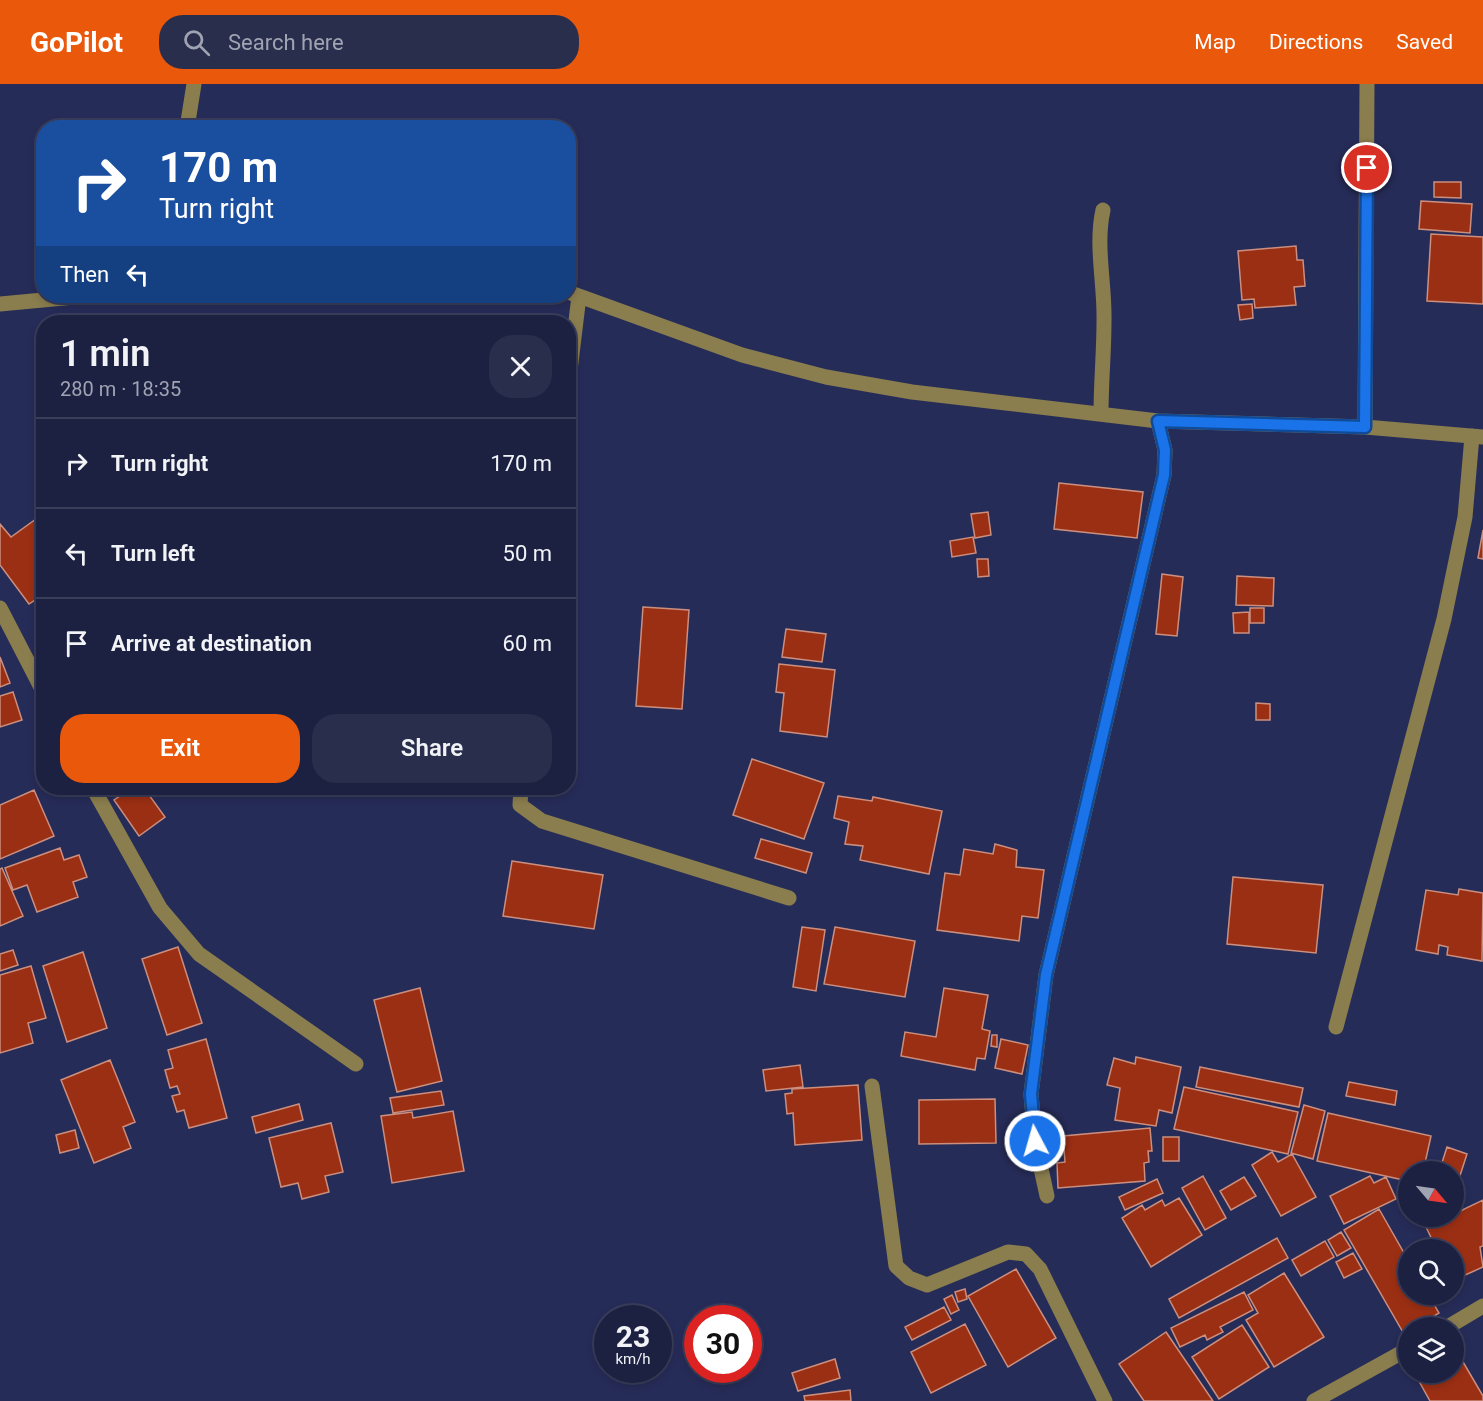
<!DOCTYPE html>
<html lang="en">
<head>
<meta charset="utf-8">
<style>
	:root { --surface:#1c2142; --page:#292e4d; --text:#f1f3f6; --muted:#a0a3b2; --line:#3a3e5b; --accent:#ea580c }
	body { margin:0; font-family:Roboto,sans-serif; background:var(--page); color:var(--text); height:100vh; display:flex; flex-direction:column; font-size:22px; white-space:nowrap }
	* { box-sizing:border-box; margin:0 }
	p { font-size:20px; color:var(--muted) }
	.icon { flex:none; width:33px; height:33px; fill:none; stroke:currentColor; stroke-width:2; stroke-linecap:round; stroke-linejoin:round }
	.map { position:relative; flex:1; overflow:hidden }
	.side { position:absolute; left:36px; top:231px; width:540px; height:480px; display:flex; flex-direction:column; background:var(--surface); border-radius:24px; box-shadow:0 3px 9px #0003,0 0 0 2px var(--line) }
	.side>* { flex:none }
	.top-card { position:absolute; left:36px; top:36px; width:540px; height:183px; border-radius:24px; box-shadow:0 3px 9px #0003,0 0 0 2px var(--line); background:#1a4fa0; color:#fff; overflow:hidden }
	.needle { width:39px; rotate:119deg }
	.tools { position:absolute; left:1398px; top:1077px; display:grid; gap:12px }
	.tools a { display:grid; place-items:center; width:66px; height:66px; border-radius:50%; background:var(--surface); box-shadow:0 3px 9px #0003,0 0 0 2px var(--line); font-size:30px }
	.speed { position:absolute; left:594px; top:1221px; display:flex; gap:12px; font-size:30px; font-weight:700; text-align:center }
	.speed>* { display:grid; place-content:center; width:78px; height:78px; border-radius:50%; background:var(--surface); box-shadow:0 3px 9px #0003,0 0 0 2px var(--line); line-height:1 }
	.speed small { font-size:15px; font-weight:400 }
	.speed .limit { border:9px solid #d22; background:#fff; color:#111 }
	.pin { position:absolute; display:grid; place-items:center; width:51px; height:51px; color:#fff; margin:-26px; border:3px solid #fff; border-radius:50%; box-shadow:0 2px 6px #0007 }
	.me { position:absolute; width:66px; margin:-33px; rotate:354deg; stroke-linejoin:round; filter:drop-shadow(0 0 4px #0008) }
	.turn { display:flex; align-items:center; gap:21px; height:126px; padding:0 24px; font-size:27px }
	.turn .icon { width:78px; height:78px; stroke-width:2.5 }
	.turn b { display:block; font-size:42px; line-height:51px }
	.then { display:flex; align-items:center; height:57px; padding:0 24px; background:#0003; gap:12px; font-size:22px }
	.round { display:grid; place-items:center; flex:none; width:63px; height:63px; border-radius:24px; background:var(--page) }
	.headline { display:flex; align-items:center; justify-content:space-between; height:102px; padding:0 24px }
	h1 { font-size:36px; font-weight:600; line-height:45px }
	.cta { display:flex; gap:12px; margin-top:auto; padding:12px 24px }
	.cta a { flex:1; height:69px; border-radius:24px; background:var(--accent); color:#fff; font-size:24px; font-weight:600; line-height:69px; text-align:center }
	.cta a+a { background:var(--page); color:var(--text) }
	ul { padding:0; list-style:none }
	li { display:flex; align-items:center; gap:18px; height:90px; padding:0 24px; border-top:2px solid var(--line) }
	li div { flex:1 }
	li b { display:block; font-size:22px }
	li em { font-style:normal }
	header { display:flex; align-items:center; gap:36px; box-sizing:border-box; height:84px; padding:0 30px; background:var(--accent); color:#fff }
	header strong { font-size:28px }
	nav { display:flex; gap:33px; margin-inline-start:auto; font-size:21px }
	.search { width:420px; height:54px; background:var(--page); display:flex; align-items:center; gap:15px; box-sizing:border-box; padding:0 21px; border-radius:24px; color:var(--muted); font-size:22px }
	.map>svg:first-child { display:block }
	.building { fill:#9b2f13; stroke:#cc8f7f; stroke-width:1.5 }
	.lines { fill:none; stroke-linecap:round; stroke-linejoin:round }
	.minor { stroke:#8a7d4e; stroke-width:15 }
	.route-casing { stroke:#114b97; stroke-width:15 }
	.route { stroke:#1a73e8; stroke-width:10 }
</style>
</head>
<body>
<header>
<strong>GoPilot</strong>
<div class="search"><svg class="icon" aria-label="search" viewBox="0 0 24 24"><circle cx="10" cy="10" r="6"/><path d="M15 15l6 6"/></svg>Search here</div>
<nav><a>Map</a><a>Directions</a><a>Saved</a></nav>
</header>
<div class="map">
<svg width="1483" height="1317" viewBox="0 0 1483 1317">
	<rect width="100%" height="100%" fill="#262c58"/>
	<path class="building" d="M1434,98H1461V114L1434,113Z
		M1421,117L1472,120L1470,149L1419,145Z
		M1431,150L1483,153V220L1427,217Z
		M1296,162L1297,176H1303L1305,202L1294,203L1296,221L1255,224L1254,215L1242,216L1238,167Z
		M1252,220L1253,234L1240,236L1238,221Z
		M1059,399L1143,408L1137,454L1054,445Z
		M988,428L991,451L975,454L971,430Z
		M36,435L44,446V510L29,520L0,481V440L11,453Z
		M1483,446V475L1478,474Z
		M973,453L976,469L952,473L950,457Z
		M977,475H988L989,492L978,493Z
		M1162,490L1183,493L1177,552L1156,550Z
		M1237,492L1274,494L1273,522L1236,521Z
		M643,523L689,526L682,625L636,622Z
		M1250,524H1264V539H1250Z
		M1249,528V549H1234L1233,529Z
		M786,545L826,550L822,578L782,573Z
		M0,573L10,599L0,603Z
		M779,580L835,586L827,653L780,647L784,609L776,608Z
		M13,608L22,636L0,643V612Z
		M1256,619L1270,620V636H1256Z
		M752,675L824,699L804,755L733,731Z
		M132,704H144L165,733L139,752L114,716Z
		M34,706L54,752L0,775V721Z
		M838,712L872,717L873,713L942,727L929,790L860,776L863,762L845,760L849,738L834,734Z
		M761,755L812,769L806,789L755,774Z
		M995,760L1017,766L1016,783L1044,786L1038,834L1022,832L1019,857L937,846L945,789L960,791L964,765L993,770Z
		M60,764L64,776L79,771L87,793L73,798L78,813L37,828L27,801L13,806L5,784Z
		M512,777L603,791L594,845L503,832Z
		M2,784L23,832L0,842V785Z
		M1233,793L1323,801L1316,869L1227,860Z
		M1459,805L1483,809L1482,877L1447,871L1448,863L1439,861L1438,870L1416,866L1426,806L1458,811Z
		M802,843L825,846L816,907L793,903Z
		M835,843L915,857L905,913L824,900Z
		M178,863L202,939L167,951L142,875Z
		M13,866L18,881L0,887V870Z
		M83,868L107,944L67,958L43,882Z
		M31,882L46,934L28,939L33,959L0,969V891Z
		M420,904L442,997L397,1008L374,916Z
		M944,904L988,911L982,945L990,947L985,975L977,974L975,986L901,972L905,948L936,953Z
		M992,951H997V963L991,962Z
		M206,955L227,1034L189,1044L184,1026L177,1028L172,1012L180,1010L177,1002L170,1004L165,986L173,984L168,966Z
		M1001,955L1028,961L1022,990L995,984Z
		M1136,973L1181,983L1172,1029L1159,1026L1156,1042L1115,1036L1120,1004L1107,1001L1114,974L1135,980Z
		M110,976L135,1038L123,1043L131,1064L94,1079L61,996Z
		M800,981L803,1003L766,1007L763,986Z
		M1200,983L1303,1004L1299,1023L1196,1003Z
		M1349,998L1397,1007L1395,1021L1346,1012Z
		M858,1001L862,1056L795,1061L793,1029L787,1030L785,1010L792,1009V1005Z
		M1184,1003L1298,1028L1288,1070L1174,1045Z
		M441,1007L444,1021L393,1029L390,1014Z
		M995,1015L996,1059L919,1060V1016Z
		M299,1020L303,1036L256,1049L252,1033Z
		M1304,1021L1325,1027L1313,1075L1291,1069Z
		M453,1027L464,1087L392,1099L381,1032L412,1028L413,1034Z
		M1328,1029L1431,1052L1423,1088H1408V1097L1317,1077Z
		M331,1039L343,1088L325,1092L329,1108L302,1115L298,1099L281,1103L269,1054Z
		M1150,1044L1152,1067H1148L1149,1078L1144,1079L1145,1097L1058,1104L1057,1079L1065,1078L1063,1052Z
		M75,1046L79,1064L60,1069L56,1051Z
		M1163,1053H1179V1077H1163Z
		M1447,1063L1467,1070L1456,1104L1454,1103V1088H1439Z
		M1272,1068L1278,1078L1292,1070L1316,1113L1281,1132L1252,1081Z
		M1203,1092L1226,1134L1205,1146L1182,1104Z
		M1370,1092L1374,1099L1386,1093L1396,1115L1344,1140L1330,1112Z
		M1244,1093L1256,1112L1231,1126L1220,1107Z
		M1157,1095L1163,1109L1125,1126L1119,1113Z
		M1179,1114L1202,1151L1151,1183L1122,1134L1142,1121L1145,1126L1162,1116L1165,1122Z
		M1483,1116V1162L1480,1163L1483,1183L1454,1196V1166H1437L1426,1143L1454,1132V1130Z
		M1379,1125L1408,1176V1210H1428L1439,1229L1415,1244H1408V1247L1404,1250L1344,1146Z
		M1341,1148L1351,1164L1337,1172L1328,1156Z
		M1277,1154L1288,1174L1179,1234L1169,1215Z
		M1325,1157L1334,1173L1301,1192L1292,1176Z
		M1353,1169L1362,1185L1344,1194L1336,1178Z
		M1016,1185L1056,1254L1008,1283L968,1212Z
		M1284,1189L1324,1253L1274,1283L1246,1236L1258,1229L1248,1211Z
		M965,1205L967,1215L958,1218L955,1208Z
		M1244,1208L1253,1226L1220,1243L1223,1248L1207,1256L1205,1251L1180,1263L1171,1244Z
		M952,1211L959,1226L951,1230L944,1215Z
		M944,1223L951,1236L912,1256L905,1243Z
		M965,1240L986,1281L931,1309L911,1268Z
		M1242,1241L1269,1283L1219,1315L1192,1273Z
		M1166,1248L1213,1317H1144L1119,1280Z
		M1456,1266L1483,1312V1317H1430L1415,1290L1454,1288V1267Z
		M835,1275L840,1294L798,1307L792,1289Z
		M850,1306L851,1317H805L804,1312Z"/>
	<g class="lines">
		<path class="minor" d="M187,44L194,0
			M568,208L742,271L826,293L912,308L1158,337L1365,343L1483,353
			M0,220L85,212
			M568,303L579,212
			M1101,330C1101,299 1104,268 1104,237C1105,200 1095,162 1103,126
			M1365,343L1367,0
			M0,524L44,609
			M93,704L160,824L199,870L356,980
			M521,704L520,721L542,737L789,814
			M1336,943L1444,535L1465,433L1472,352
			M872,1002L896,1182L909,1194L927,1201L1008,1168L1026,1170L1040,1185L1105,1317
			M1047,1112L1035,1057L1031,1010L1046,891L1164,391L1165,366L1158,337
			M1446,1244L1483,1222
			M1314,1317L1408,1265"/>
	</g>
	<g class="lines">
		<defs>
			<path id="route" d="M1035,1057L1031,1010L1046,891L1164,391L1165,366L1158,337L1365,343L1367,84"/>
		</defs>
		<use href="#route" class="route-casing"/>
		<use href="#route" class="route"/>
	</g>
</svg>
<div class="tools">
<a><svg class="needle" viewBox="-14 -14 28 28"><path d="M0-13l5 13h-10z" fill="#e53935"/><path d="M0 13l5-13h-10z" fill="#a0a3b2"/></svg></a>
<a><svg class="icon" aria-label="search" viewBox="0 0 24 24"><circle cx="10" cy="10" r="6"/><path d="M15 15l6 6"/></svg></a>
<a><svg class="icon" aria-label="layers" viewBox="0 0 24 24"><path d="M12 4l9 5-9 5-9-5zM3 14l9 5 9-5"/></svg></a>
</div>
<div class="speed"><div>23<small>km/h</small></div><div class="limit">30</div></div>
<div class="pin" style="left:1367px;top:84px;background:#d93025"><svg class="icon" aria-label="arrive" viewBox="0 0 24 24"><path d="M6 21V4h12l-3 4 3 4H6"/></svg></div>
<svg class="me" style="left:1035px;top:1057px" viewBox="-20 -20 40 40"><circle r="17" fill="#1a73e8" stroke="#fff" stroke-width="3"/><path d="M0-11L8 9 0 5-8 9z" fill="#fff"/></svg>
<div class="top-card">
<div class="turn"><svg class="icon" aria-label="right" viewBox="0 0 24 24"><path d="M7 20v-9h11M14 6l5 5-5 5"/></svg><div><b>170 m</b>Turn right</div></div>
<div class="then">Then<svg class="icon" aria-label="left" viewBox="0 0 24 24"><path d="M17 20v-9H6M10 6l-5 5 5 5"/></svg></div>
</div>
<section class="side">
<div class="headline"><div><h1>1 min</h1><p>280 m · 18:35</p></div><a class="round"><svg class="icon" aria-label="close" viewBox="0 0 24 24"><path d="M6 6l12 12M18 6L6 18"/></svg></a></div>
<ul>
<li><svg class="icon" aria-label="right" viewBox="0 0 24 24"><path d="M7 20v-9h11M14 6l5 5-5 5"/></svg><div><b>Turn right</b></div><em>170 m</em></li>
<li><svg class="icon" aria-label="left" viewBox="0 0 24 24"><path d="M17 20v-9H6M10 6l-5 5 5 5"/></svg><div><b>Turn left</b></div><em>50 m</em></li>
<li><svg class="icon" aria-label="arrive" viewBox="0 0 24 24"><path d="M6 21V4h12l-3 4 3 4H6"/></svg><div><b>Arrive at destination</b></div><em>60 m</em></li>
</ul>
<div class="cta"><a>Exit</a><a>Share</a></div>
</section>
</div>
</body>
</html>
